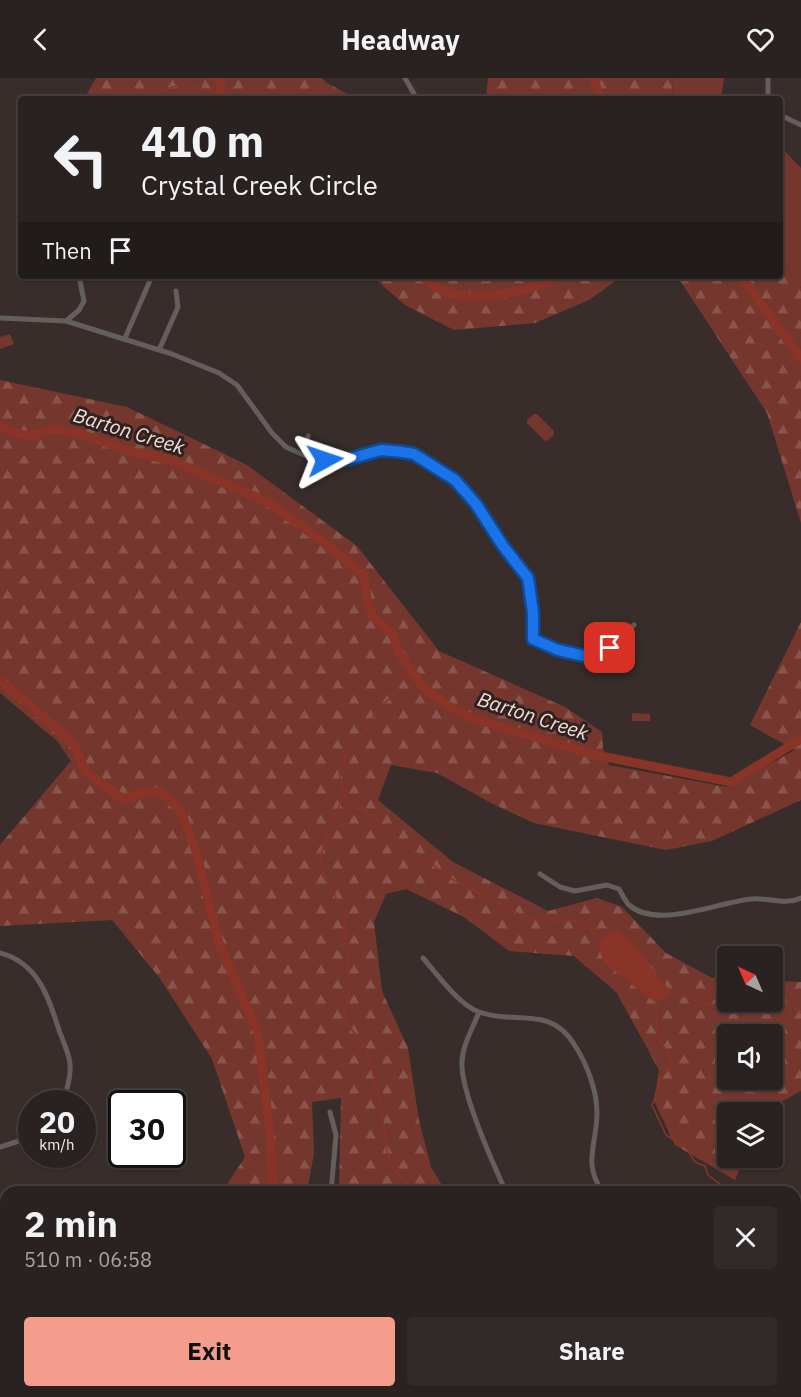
<!DOCTYPE html>
<html lang="en">
<head>
<meta charset="utf-8">
<style>
	:root { --surface:#2a2220; --page:#322a29; --text:#f1f3f6; --muted:#a5a4a5; --line:#463f3e; --accent:#f49d8d }
	body { margin:0; font-family:"IBM Plex Sans",sans-serif; background:var(--page); color:var(--text); height:100vh; display:flex; flex-direction:column; font-size:22px; white-space:nowrap }
	* { box-sizing:border-box; margin:0 }
	p { font-size:20px; color:var(--muted) }
	.icon { flex:none; width:33px; height:33px; fill:none; stroke:currentColor; stroke-width:2; stroke-linecap:round; stroke-linejoin:round }
	.map { position:relative; flex:1; overflow:hidden }
	.side { position:absolute; left:0px; top:1108px; width:801px; height:212px; display:flex; flex-direction:column; background:var(--surface); border-radius:18px 18px 0 0; box-shadow:0 2px 4px #0004,0 0 0 2px var(--line) }
	.side>* { flex:none }
	.top-card { position:absolute; left:18px; top:18px; width:765px; height:183px; border-radius:6px; box-shadow:0 2px 4px #0004,0 0 0 2px var(--line); background:#2a2220; color:var(--text); overflow:hidden }
	.needle { width:39px; rotate:316deg }
	.fabs { position:absolute; left:717px; top:868px; display:grid; gap:12px }
	.fabs a { display:grid; place-items:center; width:66px; height:66px; border-radius:6px; background:var(--surface); box-shadow:0 2px 4px #0004,0 0 0 2px var(--line); font-size:30px }
	.speed { position:absolute; left:18px; top:1012px; display:flex; gap:12px; font-size:30px; font-weight:700; text-align:center }
	.speed>* { display:grid; place-content:center; width:78px; height:78px; border-radius:50%; background:var(--surface); box-shadow:0 2px 4px #0004,0 0 0 2px var(--line); line-height:1 }
	.speed small { font-size:15px; font-weight:400 }
	.speed .limit { border:3px solid #111; border-radius:9px; background:#fff; color:#111 }
	.pin { position:absolute; display:grid; place-items:center; width:51px; height:51px; color:#fff; margin:-26px; border-radius:12px; box-shadow:0 3px 9px #0006 }
	.me { position:absolute; width:66px; margin:-33px; rotate:85deg; stroke-linejoin:round; filter:drop-shadow(0 0 4px #0008) }
	.turn { display:flex; align-items:center; gap:21px; height:126px; padding:0 24px; font-size:27px }
	.turn .icon { width:78px; height:78px; stroke-width:2.5 }
	.turn b { display:block; font-size:42px; line-height:51px }
	.then { display:flex; align-items:center; height:57px; padding:0 24px; background:#0003; gap:12px; font-size:22px }
	.round { display:grid; place-items:center; flex:none; width:63px; height:63px; border-radius:6px; background:var(--page) }
	.headline { display:flex; align-items:center; justify-content:space-between; height:102px; padding:0 24px }
	h1 { font-size:36px; font-weight:700; line-height:45px }
	.button { display:flex; gap:12px; margin-top:auto; padding:12px 24px }
	.button a { flex:1; height:69px; border-radius:6px; background:var(--accent); color:#111; font-size:24px; font-weight:700; line-height:69px; text-align:center }
	.button a+a { background:var(--page); color:var(--text) }
	header { display:flex; justify-content:space-between; align-items:center; height:78px; padding:0 24px; background:var(--surface); font-size:27px; font-weight:700 }
	.map>svg:first-child { display:block }
	.grass { fill:#75372d }
	.forest { fill:url(#forest-firs); fill-rule:evenodd }
	.water { fill:#893427 }
	.lines { fill:none; stroke-linecap:round; stroke-linejoin:round }
	.stream { stroke:#893427; stroke-width:1.5 }
	.river { stroke:#893427; stroke-width:9 }
	.minor { stroke:#645f5d; stroke-width:5 }
	.route-casing { stroke:#114b97; stroke-width:15 }
	.route { stroke:#1a73e8; stroke-width:10 }
	.labels { text-anchor:middle; stroke-width:6; stroke-linejoin:round; paint-order:stroke }
	.water-label { font-size:20px; font-style:italic; fill:#f8ded8; stroke:#2e2321 }
</style>
</head>
<body>
<header><svg class="icon" aria-label="back" viewBox="0 0 24 24"><path d="M15 5l-7 7 7 7"/></svg>Headway<svg class="icon" aria-label="heart" viewBox="0 0 24 24"><path d="M12 20l-8-8c-3-5 5-10 8-4 3-6 11-1 8 4z"/></svg></header>
<div class="map">
<svg width="801" height="1319" viewBox="0 0 801 1319">
	<defs>
		<pattern id="forest-firs" width="22" height="20" patternUnits="userSpaceOnUse" patternTransform="scale(1.5)"><rect width="22" height="20" fill="#75372d"/><path d="M5 1l3.5 6h-7zM16 11l3.5 6h-7z" fill="#89544b"/></pattern>
	</defs>
	<rect width="100%" height="100%" fill="#382d2b"/>
	<path class="grass" d="M673,0H724L721,21H672Z
		M780,68L801,90V210L780,179Z
		M10,256L14,266L0,271V259Z
		M534,336H537L554,353V357L548,362L545,363L527,345V342Z
		M632,635L650,636V643H632Z"/>
	<path class="forest" d="M96,0H322L325,4L357,21H84Z
		M488,0H673L672,21H486Z
		M780,179L801,210V445L767,335L677,198H780Z
		M372,198H622L589,222L535,245L454,252L405,227Z
		M0,302L127,329L247,387L357,468L439,573L565,629L602,654L603,670L609,687L727,709L795,672L750,647L801,544V722L712,763L666,772L534,745L491,725L437,695L391,687L378,722L453,784L548,833L597,820L622,829L666,875L712,900L727,901L728,924H772L773,903L801,904V1013L761,1035H728V1080H744L735,1102L675,1067L654,1023L659,992L617,915L574,878L509,873L464,839L406,811L386,816L374,844L382,913L408,970L419,1042L431,1089L446,1114H339L341,1020L312,1024L314,1075L307,1114H222L245,1079L212,981L159,899L112,842L0,848V767L71,683L57,663L0,615ZM728,957H772V1002H728Z
		M6,1170V1314H213L216,1319H0V1174Z
		M395,1314H508L503,1319H404Z"/>
	<path class="water" d="M613,851L630,862L671,914L656,925L604,885L598,867Z"/>
	<g class="lines">
		<path class="stream" d="M148,21C155,18 162,12 169,10C187,4 204,10 220,16
			M411,591L398,607L393,618L377,631L367,652L347,669L344,685L339,695L344,718L328,752L320,781L325,800L344,834L350,913L344,934L346,944L367,972L382,1033L388,1079L394,1091L406,1104L412,1114
			M344,718L352,727L367,734L398,761L434,787L444,797L521,837L543,844L577,843L588,848L601,862
			M671,914C701,925 728,936 759,924
			M772,920H781L801,935
			M656,926L657,957L672,983C669,994 666,993 661,1001C657,1008 656,1019 652,1027L666,1057L686,1070L695,1084L705,1088L708,1097L730,1114
			M158,1314L163,1319
			M77,1319L84,1314"/>
		<path class="river" d="M219,0L221,7L219,21
			M593,0L601,21
			M423,198C451,234 527,214 563,198
			M741,198L801,281
			M0,348L14,355L31,358L55,351L81,356L129,373L170,382L268,424L319,461L364,497L367,523L374,540L393,557L398,573L423,609L447,627L469,639L591,676L731,704L801,661
			M0,603L24,622L74,666L86,694L123,721L146,713L162,714L180,732L197,776L219,865L258,955L269,1046L273,1107L270,1114
			M0,1268H6"/>
		<path class="minor" d="M405,0L417,21
			M768,0V21
			M780,37L801,47
			M0,240L66,243L172,276L219,295L237,307L272,355L286,369L304,377L325,382L349,381L381,372L414,376L455,402L476,426L503,468L528,500L533,535V561C557,572 585,585 610,570C618,565 626,555 634,547
			M66,243L79,232L84,223L79,198
			M125,260L152,198
			M159,272L178,229L176,213
			M304,377L308,358
			M540,796L560,809L575,813L607,807L619,811C622,816 625,823 629,827C658,852 718,824 751,821C768,819 784,828 801,820
			M0,875C39,885 49,921 60,955C64,965 69,976 70,986C71,1000 67,1013 61,1026
			M423,880C437,896 459,927 479,934C514,947 550,927 574,966C587,986 597,1012 597,1035C597,1066 582,1086 603,1114
			M479,934C473,950 463,966 462,983C460,1013 493,1085 506,1114
			M330,1034L336,1057L331,1114
			M0,1069L22,1062L32,1056
			M795,1247L801,1250
			M795,1259L801,1262
			M795,1307L801,1308
			M350,1319V1314"/>
	</g>
	<g class="lines">
		<defs>
			<path id="route" d="M325,382L349,381L381,372L402,374L414,376L455,402L476,426L503,468L528,500L533,535V561L558,572L589,579L610,570"/>
		</defs>
		<use href="#route" class="route-casing"/>
		<use href="#route" class="route"/>
	</g>
	<g class="labels">
		<g class="water-label">
			<text transform="translate(129 353) rotate(17)" y="7">Barton Creek</text>
			<text transform="translate(533 638) rotate(18)" y="7">Barton Creek</text>
		</g>
	</g>
</svg>
<div class="fabs">
<a><svg class="needle" viewBox="-14 -14 28 28"><path d="M0-13l5 13h-10z" fill="#e53935"/><path d="M0 13l5-13h-10z" fill="#a5a4a5"/></svg></a>
<a><svg class="icon" aria-label="sound" viewBox="0 0 24 24"><path d="M4 9h4l5-4v14l-5-4H4zM17 9q2 3 0 6"/></svg></a>
<a><svg class="icon" aria-label="layers" viewBox="0 0 24 24"><path d="M12 4l9 5-9 5-9-5zM3 14l9 5 9-5"/></svg></a>
</div>
<div class="speed"><div>20<small>km/h</small></div><div class="limit">30</div></div>
<div class="pin" style="left:610px;top:570px;background:#d93025"><svg class="icon" aria-label="arrive" viewBox="0 0 24 24"><path d="M6 21V4h12l-3 4 3 4H6"/></svg></div>
<svg class="me" style="left:325px;top:382px" viewBox="-20 -20 40 40"><path d="M0-17L14 15 0 8-14 15z" fill="#1a73e8" stroke="#fff" stroke-width="4"/></svg>
<div class="top-card">
<div class="turn"><svg class="icon" aria-label="left" viewBox="0 0 24 24"><path d="M17 20v-9H6M10 6l-5 5 5 5"/></svg><div><b>410 m</b>Crystal Creek Circle</div></div>
<div class="then">Then<svg class="icon" aria-label="arrive" viewBox="0 0 24 24"><path d="M6 21V4h12l-3 4 3 4H6"/></svg></div>
</div>
<section class="side">
<div class="headline"><div><h1>2 min</h1><p>510 m · 06:58</p></div><a class="round"><svg class="icon" aria-label="close" viewBox="0 0 24 24"><path d="M6 6l12 12M18 6L6 18"/></svg></a></div>
<div class="button"><a>Exit</a><a>Share</a></div>
</section>
</div>
</body>
</html>
